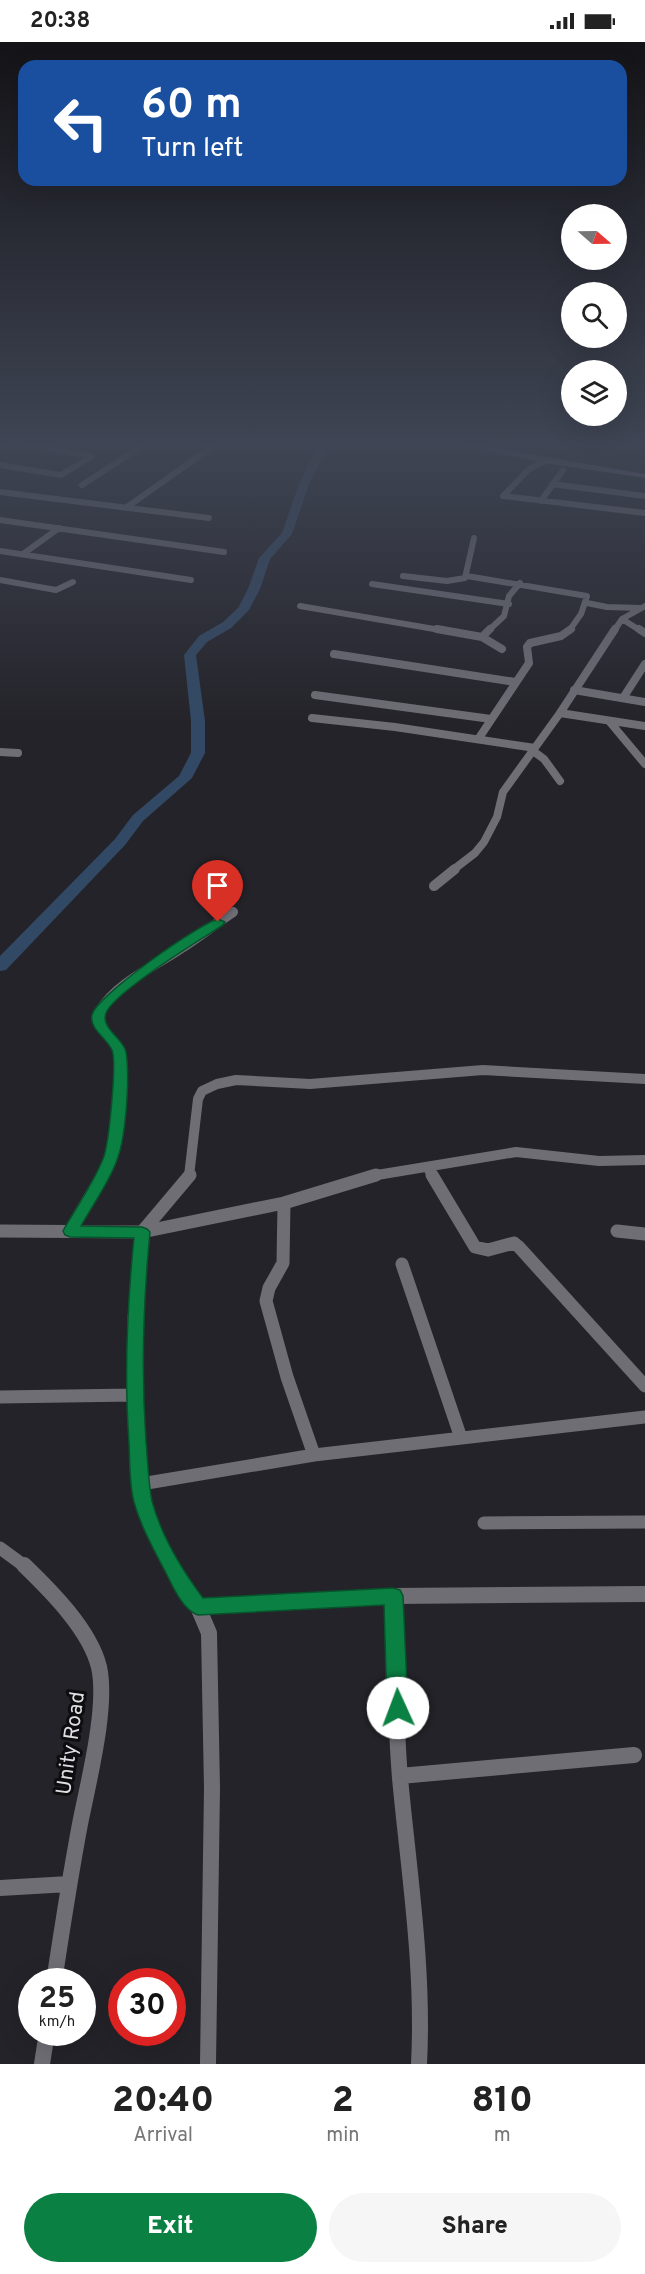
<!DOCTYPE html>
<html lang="en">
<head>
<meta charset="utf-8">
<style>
	:root { --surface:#fff; --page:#f6f6f6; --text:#222; --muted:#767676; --accent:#0b8043 }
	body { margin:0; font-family:Overpass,sans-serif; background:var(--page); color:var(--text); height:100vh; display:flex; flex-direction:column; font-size:22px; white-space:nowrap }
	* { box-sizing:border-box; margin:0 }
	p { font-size:20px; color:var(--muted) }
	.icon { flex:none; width:33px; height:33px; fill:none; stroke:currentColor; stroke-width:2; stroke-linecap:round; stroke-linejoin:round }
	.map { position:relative; height:2022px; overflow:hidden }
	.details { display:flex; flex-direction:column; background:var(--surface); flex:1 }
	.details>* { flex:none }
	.banner { position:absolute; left:18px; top:18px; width:609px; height:126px; border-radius:18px; box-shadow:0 6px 24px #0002; background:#1a4fa0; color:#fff; overflow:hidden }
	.needle { width:39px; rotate:110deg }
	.controls { position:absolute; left:561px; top:162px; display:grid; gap:12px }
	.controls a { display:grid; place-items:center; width:66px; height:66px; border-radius:50%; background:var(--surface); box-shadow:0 6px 24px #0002; font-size:30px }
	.speed { position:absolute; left:18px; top:1926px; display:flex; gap:12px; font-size:30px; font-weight:700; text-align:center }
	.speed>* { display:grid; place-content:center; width:78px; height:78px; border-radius:50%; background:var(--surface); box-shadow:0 6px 24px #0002; line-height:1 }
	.speed small { font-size:15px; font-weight:400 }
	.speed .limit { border:9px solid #d22; background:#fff; color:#111 }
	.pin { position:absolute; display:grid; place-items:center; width:51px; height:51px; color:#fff; margin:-62px -26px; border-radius:50% 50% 50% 0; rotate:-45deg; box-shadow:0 0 6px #0007 }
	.pin .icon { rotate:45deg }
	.me { position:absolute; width:66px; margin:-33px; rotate:358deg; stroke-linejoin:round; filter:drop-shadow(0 0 4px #0008) }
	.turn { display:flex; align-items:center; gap:21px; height:126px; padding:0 24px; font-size:27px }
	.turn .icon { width:78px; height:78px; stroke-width:2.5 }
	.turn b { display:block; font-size:42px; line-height:51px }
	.eta { display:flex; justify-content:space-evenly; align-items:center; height:102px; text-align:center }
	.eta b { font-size:36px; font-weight:800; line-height:42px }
	.primary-button { display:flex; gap:12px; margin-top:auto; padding:12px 24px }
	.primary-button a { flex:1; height:69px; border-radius:36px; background:var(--accent); color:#fff; font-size:24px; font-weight:800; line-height:69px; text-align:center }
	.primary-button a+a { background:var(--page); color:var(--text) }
	.status { display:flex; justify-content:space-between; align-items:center; height:42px; padding:0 30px; background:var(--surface); direction:ltr }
	.status svg { height:16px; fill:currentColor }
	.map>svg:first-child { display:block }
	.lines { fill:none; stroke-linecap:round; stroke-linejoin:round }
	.river { fill:#324965; fill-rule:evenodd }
	.street-far4 { stroke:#6f6e75; stroke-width:6 }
	.street-far3 { stroke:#6f6e75; stroke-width:8 }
	.street-far2 { stroke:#6f6e75; stroke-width:10 }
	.street-far1 { stroke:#6f6e75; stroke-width:13 }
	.street { stroke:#6f6e75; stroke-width:16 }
	.secondary { fill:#7e6f8b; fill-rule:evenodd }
	.route { fill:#0b8043; stroke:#07532c; stroke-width:1.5 }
	.labels { text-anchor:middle; stroke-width:6; stroke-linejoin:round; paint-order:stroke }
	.near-street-label { font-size:21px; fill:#dfdee2; stroke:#0d0d0f }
</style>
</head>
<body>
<div class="status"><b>20:38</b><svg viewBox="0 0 49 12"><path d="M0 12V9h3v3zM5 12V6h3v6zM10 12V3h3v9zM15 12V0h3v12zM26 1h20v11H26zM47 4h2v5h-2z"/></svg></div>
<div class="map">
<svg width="645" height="2022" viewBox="0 0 645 2022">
	<rect width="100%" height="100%" fill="#242329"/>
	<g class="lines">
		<path class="river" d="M320,400H330L309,442L292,492L270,517L260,547L249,568L231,586L207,600L196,613L205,679V711L192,736L143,779L125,803L6,928L0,929V914L115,797L133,773L179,734L191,711V679L184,613L199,594L223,580L238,566L248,547L259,516L282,491L299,442Z"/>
		<path class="street-far4" d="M190,400L215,404
			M642,400L645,401
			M0,406L11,400
			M0,423L61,433L92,414L12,400
			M552,442L645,454
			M82,443L148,400
			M0,450L209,476
			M503,454L645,471
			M503,454L529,427L546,419
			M541,459L563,428
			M127,465L219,400
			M0,478L224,510
			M0,509L191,538
			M23,512L59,486
			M403,534L447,539L465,536L474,496
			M467,534L587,554L581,572L569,589
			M0,538L56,548L73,540
			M372,542L509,562
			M587,561L607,565L640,566
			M300,564L446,589
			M622,577L641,589
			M488,589L504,574L509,554L520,541
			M614,589L622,577L645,564"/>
		<path class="street-far3" d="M437,587L482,595L502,607
			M639,587L645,591
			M482,595L490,587
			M334,612L515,640
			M574,648L645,660
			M315,653L491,677
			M623,656L645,622
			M560,671L645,684
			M312,676L395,685L535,706
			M609,679L645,722
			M479,696L529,621L527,605L530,601L561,594L571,587
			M533,709L544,717L560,739
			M0,710L18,711
			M453,828L475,811L484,800L497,775L503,750L560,671L615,587"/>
		<path class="street-far2" d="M434,844L455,827
			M427,1125L433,1134
			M102,1134C119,1102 124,1048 119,1012C117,996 92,986 100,969C114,943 156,923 180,907C198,896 215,882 233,870
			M189,1134L198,1057L202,1049L217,1042L236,1038L310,1042L483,1028L645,1037
			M371,1134L516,1110L599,1119L645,1118"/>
		<path class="street-far1" d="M432,1133L475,1205L488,1208L514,1201L519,1205L645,1344
			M284,1161L283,1221L269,1246L266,1259L287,1335L314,1413
			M0,1189L142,1190L284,1161L376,1133
			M70,1189L103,1133
			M617,1189L645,1192
			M402,1222L461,1396
			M0,1355L134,1353
			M141,1442L314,1413L645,1375
			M484,1481L645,1480
			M0,1506L26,1525
			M172,1525L153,1488L143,1459L134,1353V1276L142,1190L190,1133"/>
		<path class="street" d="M24,1523C51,1549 90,1588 99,1625C108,1665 88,1741 80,1782C70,1835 62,1887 54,1940
			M171,1523L198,1565L209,1591L212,1746L208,2022
			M393,1554C395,1615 395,1676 400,1736C409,1832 424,1925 419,2022
			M198,1565L393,1554L645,1552
			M400,1734L634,1713
			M0,1846L69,1842
			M42,2022L47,1990"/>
		<path class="secondary" d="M441,400H460L645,432V436L552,422Z"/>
	</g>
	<linearGradient id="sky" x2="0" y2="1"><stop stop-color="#141317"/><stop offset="0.59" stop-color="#3f4554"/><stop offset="1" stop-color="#3f4554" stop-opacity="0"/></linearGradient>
	<rect width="645" height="683" fill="url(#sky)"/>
	<path class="route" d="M218,877L225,880L223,883C200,898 114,950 106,971C100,986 124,997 126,1010C130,1034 126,1093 118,1115C112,1136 92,1164 81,1184L142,1185L147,1187L150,1190C143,1262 141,1328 146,1400C148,1420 148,1440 152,1459C161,1493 182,1528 203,1556L393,1546L400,1548L403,1554L408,1666L405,1673L398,1676L390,1673L387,1666L384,1563L198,1573C183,1568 173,1545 166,1531C154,1508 141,1485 134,1460C129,1441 130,1420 129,1401C124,1332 127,1265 134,1196L70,1195L65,1193L63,1189C76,1166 93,1142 103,1117C109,1103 117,1020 112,1008C107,996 89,987 92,973C96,954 199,882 218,877Z"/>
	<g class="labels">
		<g class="near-street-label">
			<text transform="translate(70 1701) rotate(-82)" y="7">Unity Road</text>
		</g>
	</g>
</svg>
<div class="controls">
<a><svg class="needle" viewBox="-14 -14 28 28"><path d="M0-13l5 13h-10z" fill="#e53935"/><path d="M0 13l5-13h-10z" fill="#767676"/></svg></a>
<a><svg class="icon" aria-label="search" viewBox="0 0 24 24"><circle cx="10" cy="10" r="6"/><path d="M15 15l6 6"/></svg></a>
<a><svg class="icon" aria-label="layers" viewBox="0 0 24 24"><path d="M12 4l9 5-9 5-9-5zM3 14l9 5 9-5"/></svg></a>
</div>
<div class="speed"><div>25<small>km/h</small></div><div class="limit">30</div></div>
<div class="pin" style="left:218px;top:880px;background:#d93025"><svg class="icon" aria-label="arrive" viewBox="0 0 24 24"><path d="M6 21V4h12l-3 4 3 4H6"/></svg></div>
<svg class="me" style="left:398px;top:1666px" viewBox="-20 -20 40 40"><circle r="19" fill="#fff"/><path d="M0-13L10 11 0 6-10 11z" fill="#0b8043"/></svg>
<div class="banner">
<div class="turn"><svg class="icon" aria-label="left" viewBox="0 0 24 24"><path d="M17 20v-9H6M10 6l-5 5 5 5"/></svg><div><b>60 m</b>Turn left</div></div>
</div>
</div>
<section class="details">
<div class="eta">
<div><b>20:40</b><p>Arrival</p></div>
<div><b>2</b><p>min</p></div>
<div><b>810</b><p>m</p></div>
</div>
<div class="primary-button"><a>Exit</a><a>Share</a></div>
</section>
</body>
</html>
